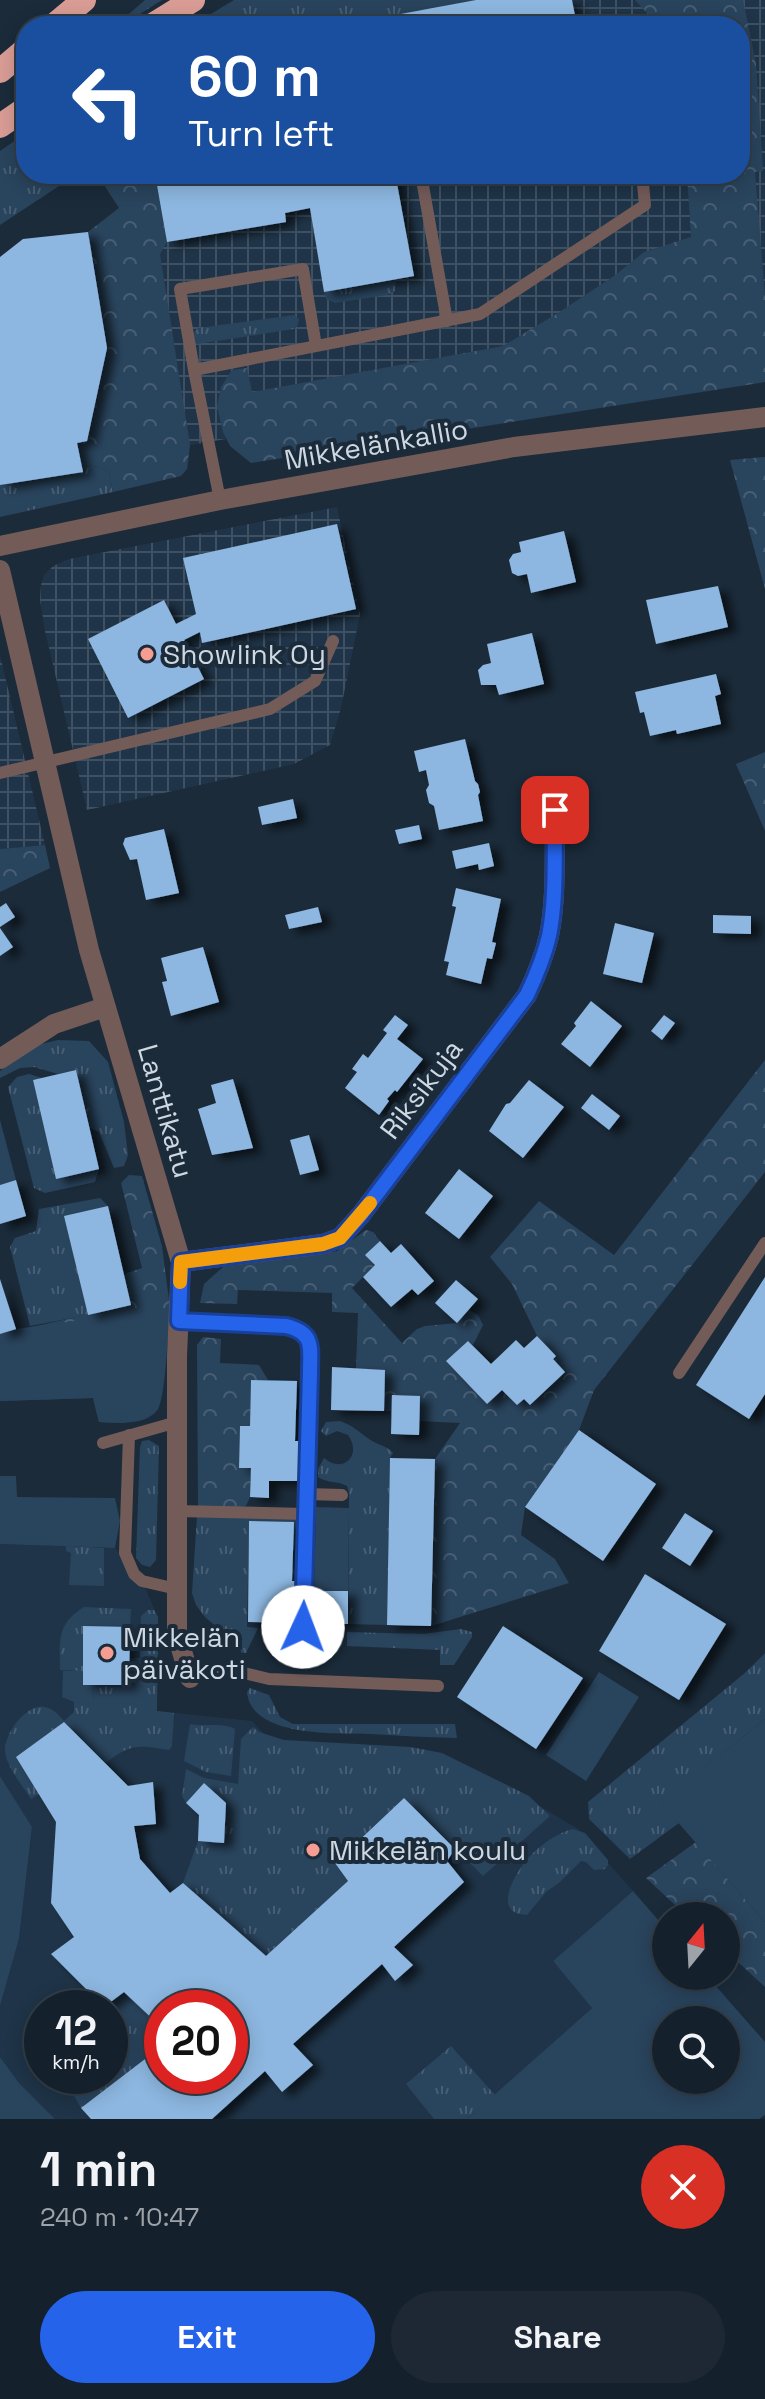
<!DOCTYPE html>
<html lang="en">
<head>
<meta charset="utf-8">
<style>
	:root { --surface:#14202c; --page:#1d2834; --text:#f1f3f6; --muted:#9da3a9; --line:#333e48; --accent:#2563eb }
	body { margin:0; font-family:"Space Grotesk",sans-serif; background:var(--page); color:var(--text); height:100vh; display:flex; flex-direction:column; font-size:30px; white-space:nowrap }
	* { box-sizing:border-box; margin:0 }
	p { font-size:26px; color:var(--muted) }
	.icon { flex:none; width:44px; height:44px; fill:none; stroke:currentColor; stroke-width:2; stroke-linecap:round; stroke-linejoin:round }
	.map { position:relative; height:2119px; overflow:hidden }
	.details { display:flex; flex-direction:column; background:var(--surface); flex:1 }
	.details>* { flex:none }
	.hud { position:absolute; left:16px; top:16px; width:734px; height:168px; border-radius:32px; box-shadow:0 4px 20px #0003,0 0 0 2px var(--line); background:#1a4fa0; color:#fff; overflow:hidden }
	.needle { width:52px; rotate:18deg }
	.tools { position:absolute; left:652px; top:1902px; display:grid; gap:16px }
	.tools a { display:grid; place-items:center; width:88px; height:88px; border-radius:50%; background:var(--surface); box-shadow:0 4px 20px #0003,0 0 0 2px var(--line); font-size:40px }
	.speed { position:absolute; left:24px; top:1990px; display:flex; gap:16px; font-size:40px; font-weight:700; text-align:center }
	.speed>* { display:grid; place-content:center; width:104px; height:104px; border-radius:50%; background:var(--surface); box-shadow:0 4px 20px #0003,0 0 0 2px var(--line); line-height:1 }
	.speed small { font-size:20px; font-weight:400 }
	.speed .limit { border:12px solid #d22; background:#fff; color:#111 }
	.pin { position:absolute; display:grid; place-items:center; width:68px; height:68px; color:#fff; margin:-34px; border-radius:16px; box-shadow:0 4px 12px #0006 }
	.me { position:absolute; width:88px; margin:-44px; rotate:2deg; stroke-linejoin:round; filter:drop-shadow(0 0 6px #0008) }
	.turn { display:flex; align-items:center; gap:28px; height:168px; padding:0 40px; font-size:36px }
	.turn .icon { width:104px; height:104px; stroke-width:2.5 }
	.turn b { display:block; font-size:56px; line-height:68px }
	.round { display:grid; place-items:center; flex:none; width:84px; height:84px; border-radius:42px; background:var(--page) }
	.overview { display:flex; align-items:center; justify-content:space-between; height:136px; padding:0 40px }
	h1 { font-size:48px; font-weight:800; line-height:60px }
	.action { display:flex; gap:16px; margin-top:auto; padding:16px 40px }
	.action a { flex:1; height:92px; border-radius:48px; background:var(--accent); color:#fff; font-size:32px; font-weight:800; line-height:92px; text-align:center }
	.action a+a { background:var(--page); color:var(--text) }
	.map>svg:first-child { display:block }
	.built { fill:#1f3448; fill-rule:evenodd }
	.industrial { fill:url(#industrial-grid) }
	.grass { fill:url(#grass-tufts) }
	.forest { fill:url(#forest-crowns) }
	.park { fill:#29445d; fill-rule:evenodd }
	.building { fill:#8db7e0; filter:url(#shadow) }
	.lines { fill:none; stroke-linecap:round; stroke-linejoin:round }
	.lane { stroke:#735b58; stroke-width:12 }
	.street { stroke:#735b58; stroke-width:20 }
	.highway { stroke:#da9d96; stroke-width:24 }
	.route-casing { stroke:#184099; stroke-width:20 }
	.route { stroke:#2563eb; stroke-width:14 }
	.slow { stroke:#f59e0b; stroke-width:14 }
	.poi-dot { fill:#f59c93; stroke:#1b2b3a; stroke-width:3 }
	.labels { text-anchor:middle; stroke-width:8; stroke-linejoin:round; paint-order:stroke }
	.street-label { font-size:28px; fill:#ced8e2; stroke:#1b2b3a }
	.poi-label { font-size:28px; fill:#ced8e2; stroke:#1b2b3a; text-anchor:start }
</style>
</head>
<body>
<div class="map">
<svg width="765" height="2119" viewBox="0 0 765 2119">
	<defs>
		<pattern id="industrial-grid" width="8" height="8" patternUnits="userSpaceOnUse" patternTransform="scale(2)"><rect width="8" height="8" fill="#1f3448"/><path d="M0 4h8M4 0v8" fill="none" stroke="#3e5162"/></pattern>
		<pattern id="grass-tufts" width="24" height="20" patternUnits="userSpaceOnUse" patternTransform="scale(2)"><rect width="24" height="20" fill="#29445d"/><path d="M3 7l-1-3M5 7V3M7 7l1-3M15 17l-1-3M17 17v-4M19 17l1-3" fill="none" stroke="#475e74"/></pattern>
		<pattern id="forest-crowns" width="20" height="18" patternUnits="userSpaceOnUse" patternTransform="scale(2)"><rect width="20" height="18" fill="#29445d"/><path d="M2 6a3 3 0 1 1 6 0M12 15a3 3 0 1 1 6 0" fill="none" stroke="#475e74"/></pattern>
		<filter id="shadow"><feDropShadow dx="9" dy="5" stdDeviation="4" flood-color="#0009"/></filter>
	</defs>
	<rect width="100%" height="100%" fill="#1b2b3a"/>
	<path class="built" d="M0,1544L115,1548L142,1581L158,1617L157,1711L252,1721L270,1740L502,1783L578,1829L633,1891L553,1961L593,2007L467,2119H55L20,2084L0,2057V2006L19,1939L32,1828L0,1776ZM42,2008H110V2076H42ZM162,2008H230V2076H162Z"/>
	<path class="industrial" d="M348,0H665L683,26H311Z
		M697,0H765V342L740,174V26Z
		M138,174H700L707,237L550,354L226,439L190,445L164,432Z
		M337,507L360,614L341,708L330,745L294,764L87,810L45,631L40,600L41,585L44,575L53,566L69,559Z
		M0,655L45,845L0,849Z"/>
	<path class="grass" d="M145,0H162L121,26H115Z
		M234,0H476L336,26H234L233,21L224,26H191Z
		M26,133V174H77L0,225V151Z
		M396,279L395,291L387,295L335,303L326,299L324,292Z
		M294,315L299,319L298,325L294,329L197,344L192,340L193,333L198,328Z
		M91,465L109,471L113,492L0,517V485Z
		M58,1040L89,1041L108,1062L124,1122L128,1155L124,1166L114,1168L99,1132L90,1128L76,1070L58,1074L34,1067L20,1068L0,1078V1071L33,1046Z
		M29,1074L42,1078L33,1080L56,1178L99,1169L95,1182L45,1193L34,1188L8,1087L17,1077Z
		M100,1198L108,1206L65,1217L88,1315L30,1326L10,1247L15,1238L36,1231L39,1209Z
		M340,1421C352,1425 359,1432 369,1439C377,1445 386,1445 393,1453L390,1458L387,1625L348,1624L349,1493L347,1486C338,1481 327,1483 318,1477V1469L324,1458C342,1474 363,1456 348,1435L337,1431L326,1436L321,1431L326,1422Z
		M149,1440L159,1446L156,1560L150,1567L142,1565L136,1558L140,1447L142,1441Z
		M197,1516H303L302,1581H292L293,1522L249,1521L247,1627L258,1628L246,1653H242L234,1642L205,1617L196,1605L192,1593Z
		M66,1546L104,1548V1586L69,1585L71,1553L66,1551Z
		M84,1607L131,1609L130,1627H83V1671L60,1670C60,1641 56,1624 84,1607Z
		M148,1610H154L158,1617L157,1711L174,1713L172,1746L169,1750C139,1745 130,1743 106,1763L64,1722L17,1757L39,1794L31,1799C23,1786 5,1765 5,1750C5,1733 26,1704 44,1707C53,1708 59,1715 64,1721L74,1712V1702H93L94,1684L129,1685V1658H140L141,1616Z
		M461,1629L472,1632V1637L454,1665H440V1650L347,1646V1632L423,1634Z
		M765,1653V1719L662,1803L679,1823L630,1859L589,1819L588,1802L746,1672Z
		M250,1688L269,1695L280,1717L293,1724H455L457,1738C428,1737 399,1736 371,1734C338,1733 251,1738 247,1692Z
		M190,1724C204,1727 223,1722 235,1729L231,1776L206,1772L184,1761Z
		M253,1727L259,1732L284,1740L411,1747L442,1753L529,1796L550,1816L483,1876L404,1798L335,1862L348,1881L266,1956L183,1883L198,1841L224,1842L226,1803L204,1783L186,1803L182,1796L186,1769L204,1778L238,1784L241,1739Z
		M573,1829L585,1833L608,1860V1865L605,1869L594,1870L586,1862L581,1861L560,1882L546,1892L527,1915C489,1914 517,1870 530,1856C542,1844 557,1833 573,1829Z
		M124,1992L162,2028V2046L81,2108L72,2092V2076H110V2008H103Z
		M451,2046L495,2095L467,2119H434L406,2084Z"/>
	<path class="forest" d="M635,0H743L756,64L763,171L755,172L765,296V382L251,463L230,446L223,432L217,406L221,387L232,370L247,368L252,392L503,346L558,313L614,276L644,252L691,237L687,174H740V26H666L647,13Z
		M97,174H155L167,242L160,254L190,445L187,469L181,476L113,492L109,471L91,465L83,472L77,443L107,348L88,232L119,208Z
		M765,457V589L730,460Z
		M765,752V831L736,764Z
		M45,845L50,868L0,892V849Z
		M765,1060V1172L594,1390L579,1430L525,1507L521,1535L555,1559L569,1583L431,1626L435,1459L460,1423L419,1421V1396L392,1395L391,1411H384L385,1370L356,1369L358,1313L332,1312V1293L238,1290L237,1304L200,1303L204,1284L223,1267L337,1251L366,1230L373,1232L380,1241L366,1255L375,1265L352,1288L402,1343L417,1329L425,1326L457,1323L469,1310L478,1315L483,1325L473,1345L468,1341L447,1362L487,1404L502,1390L517,1405L524,1399L531,1405L565,1372L553,1359L556,1355L537,1336L512,1284L490,1257L539,1201L614,1255Z
		M129,1175L142,1176L162,1246L170,1308L163,1384L158,1409L147,1418L122,1423L99,1422L93,1398L0,1401V1334L131,1305L124,1274L142,1268L121,1183Z
		M203,1337L221,1339L220,1363L259,1365L268,1380H251L250,1426H240L239,1467L251,1468L250,1497L246,1506L233,1509L198,1508L197,1345Z
		M696,1842L765,1922V1987L726,1951V1916H687L646,1878Z"/>
	<path class="park" d="M0,1120L16,1180L0,1185Z
		M170,1308C168,1327 166,1397 158,1409C147,1426 116,1423 99,1422L93,1398L0,1401V1334L16,1329Z
		M0,1476H16L17,1497L115,1498L120,1521L115,1548L0,1544Z
		M316,1507L349,1508L348,1591H314Z
		M63,1671H83V1684H94L93,1703L74,1702L62,1697Z
		M599,1672L639,1697L586,1781L546,1755Z
		M765,1719V1922L661,1803Z
		M0,1776L32,1827L19,1939L0,2006Z
		M633,1891L666,1929V1976H707L765,2042V2115L759,2119H467L592,2008L553,1961ZM666,2020H726V2080H666Z
		M0,2057L20,2084L55,2119H0Z"/>
	<path class="building" d="M476,0H572L577,26H336Z
		M155,174H411L396,178L414,276L324,292L310,208L285,213L286,222L167,242Z
		M88,232L107,348L87,441L77,443L83,472L0,485V257L23,239Z
		M337,524L356,609L202,643L200,632L184,640L204,679L128,718L88,639L164,600L176,624L196,614L183,558Z
		M564,531L576,582L531,593L527,574L518,576L512,573L509,560L513,554L521,552L519,542Z
		M718,586L728,627L656,644L646,600Z
		M532,633L544,684L499,695L496,685H481L478,670L483,665L491,663L487,644Z
		M716,674L721,694L715,696L721,724L677,734L676,730L650,736L644,712L640,713L635,692Z
		M465,739L475,781L478,784L480,792L478,795L483,821L439,830L434,806L429,803L426,790L429,785L426,770L419,772L414,751Z
		M293,799L297,818L262,825L258,807Z
		M419,825L422,839L399,844L395,830Z
		M164,829L179,893L146,900L137,859L130,860L123,844L125,838Z
		M489,843L494,866L479,870L478,864L456,869L452,851Z
		M456,888L501,899L492,942L496,943L492,959L487,958L481,984L446,975L449,962L444,961L456,907L452,906Z
		M6,903L15,917L0,927V907Z
		M318,907L322,922L289,929L285,915Z
		M713,915L751,916V934L713,933Z
		M615,923L654,933L642,983L603,974Z
		M0,928L13,947L0,956Z
		M203,947L219,1002L171,1016L162,982L167,981L161,958Z
		M591,1001L622,1026L590,1067L561,1044L576,1026L574,1023Z
		M395,1015L408,1025L397,1039L423,1059L397,1092L395,1090L387,1099L389,1101L379,1115L345,1088L357,1072L352,1069L363,1054L368,1058L387,1033L383,1030Z
		M664,1015L675,1023L662,1040L651,1031Z
		M76,1070L99,1169L56,1179L33,1080Z
		M233,1079L253,1148L212,1155L198,1109L216,1103L211,1085Z
		M529,1080L564,1107L523,1158L489,1131L506,1104L510,1103Z
		M592,1094L620,1116L609,1130L581,1108Z
		M309,1135L319,1170L300,1175L290,1140Z
		M459,1169L493,1196L459,1239L425,1213Z
		M16,1180L26,1216L0,1224V1185Z
		M108,1206L131,1305L88,1315L64,1216Z
		M380,1241L391,1253L401,1244L434,1281L418,1295L412,1289L391,1307L363,1277L375,1265L365,1255Z
		M765,1277V1394L749,1419L696,1385Z
		M0,1279L16,1329L0,1334Z
		M456,1280L478,1299L457,1323L435,1303Z
		M537,1336L556,1356L553,1359L565,1372L530,1405L524,1399L517,1405L502,1390L487,1404L446,1361L468,1341L491,1364L516,1340L524,1348Z
		M332,1367L385,1370L384,1411L331,1410Z
		M251,1380L297,1381L295,1441H303L302,1481H269V1498L250,1497L251,1468H239L240,1426H250Z
		M392,1395L420,1396L419,1435L391,1434Z
		M579,1430L656,1484L603,1561L525,1507Z
		M390,1458L435,1459L431,1626L387,1625Z
		M685,1513L713,1531L690,1566L662,1548Z
		M249,1521L294,1522L292,1581H302L301,1623L248,1622Z
		M645,1574L726,1624L679,1700L599,1651Z
		M314,1591H348V1624L313,1623Z
		M83,1626L130,1627L129,1685H83Z
		M503,1626L583,1678L536,1749L457,1697Z
		M64,1722L128,1786L153,1782L156,1824L134,1826L140,1859L170,1893L183,1883L266,1956L348,1881L335,1863L404,1798L455,1849L447,1861L464,1882L394,1947L413,1965L395,1981L382,1964L293,2044L313,2065L282,2092L265,2071L212,2119H91L81,2108L162,2046V2076H230V2008H162V2028L124,1992L104,2007L51,1954L74,1937L51,1903L56,1822L16,1757Z
		M204,1783L226,1803L224,1843L198,1841L199,1815L186,1803Z"/>
	<g class="lines">
		<path class="lane" d="M422,180L447,321
			M194,370L180,289L303,269L316,346
			M220,500L194,370L480,314L645,205L642,174
			M0,773L270,709L315,681L333,641
			M679,1373L765,1243
			M129,1435L125,1553L134,1574L142,1581L177,1589
			M103,1443L177,1422
			M307,1494L342,1495
			M177,1511L306,1514L310,1346C305,1332 300,1329 286,1326L179,1321
			M303,1627L306,1514
			M190,1678L231,1670L269,1679L438,1686"/>
		<path class="street" d="M0,546L220,500L514,447L765,417
			M0,570L89,950L181,1262L177,1356V1635L190,1678
			M0,1059L54,1024L105,1007
			M181,1262L323,1244L340,1238L360,1216L527,995C536,976 544,957 549,936C557,896 554,851 555,810"/>
		<path class="highway" d="M53,26L84,0
			M151,26L193,0
			M0,71L26,49
			M0,126L26,108"/>
	</g>
	<g class="lines">
		<defs>
			<path id="route" d="M303,1627L310,1372C310,1347 315,1333 286,1326L179,1321L181,1262L323,1244L340,1238L360,1216L527,995C536,976 544,957 549,936C557,896 554,851 555,810"/>
		</defs>
		<use href="#route" class="route-casing"/>
		<use href="#route" class="route"/>
		<path class="slow" d="M180,1282L181,1262L323,1244L340,1238L370,1203"/>
	</g>
	<g class="poi-dot">
		<circle cx="147" cy="654" r="8"/>
		<circle cx="107" cy="1653" r="8"/>
		<circle cx="313" cy="1850" r="8"/>
	</g>
	<g class="labels">
		<g class="street-label">
			<text transform="translate(376 444) rotate(-10)" y="10">Mikkelänkallio</text>
			<text transform="translate(421 1089) rotate(-53)" y="10">Riksikuja</text>
			<text transform="translate(166 1111) rotate(74)" y="10">Lanttikatu</text>
		</g>
		<g class="poi-label">
			<text x="163" y="664">Showlink Oy</text>
			<text x="123" y="1647">Mikkelän<tspan x="123" dy="32">päiväkoti</tspan></text>
			<text x="329" y="1860">Mikkelän koulu</text>
		</g>
	</g>
</svg>
<div class="tools">
<a><svg class="needle" viewBox="-14 -14 28 28"><path d="M0-13l5 13h-10z" fill="#e53935"/><path d="M0 13l5-13h-10z" fill="#9da3a9"/></svg></a>
<a><svg class="icon" aria-label="search" viewBox="0 0 24 24"><circle cx="10" cy="10" r="6"/><path d="M15 15l6 6"/></svg></a>
</div>
<div class="speed"><div>12<small>km/h</small></div><div class="limit">20</div></div>
<div class="pin" style="left:555px;top:810px;background:#d93025"><svg class="icon" aria-label="arrive" viewBox="0 0 24 24"><path d="M6 21V4h12l-3 4 3 4H6"/></svg></div>
<svg class="me" style="left:303px;top:1627px" viewBox="-20 -20 40 40"><circle r="19" fill="#fff"/><path d="M0-13L10 11 0 6-10 11z" fill="#2563eb"/></svg>
<div class="hud">
<div class="turn"><svg class="icon" aria-label="left" viewBox="0 0 24 24"><path d="M17 20v-9H6M10 6l-5 5 5 5"/></svg><div><b>60 m</b>Turn left</div></div>
</div>
</div>
<section class="details">
<div class="overview"><div><h1>1 min</h1><p>240 m · 10:47</p></div><a class="round" style="background:#d93025;color:#fff"><svg class="icon" aria-label="close" viewBox="0 0 24 24"><path d="M6 6l12 12M18 6L6 18"/></svg></a></div>
<div class="action"><a>Exit</a><a>Share</a></div>
</section>
</body>
</html>
